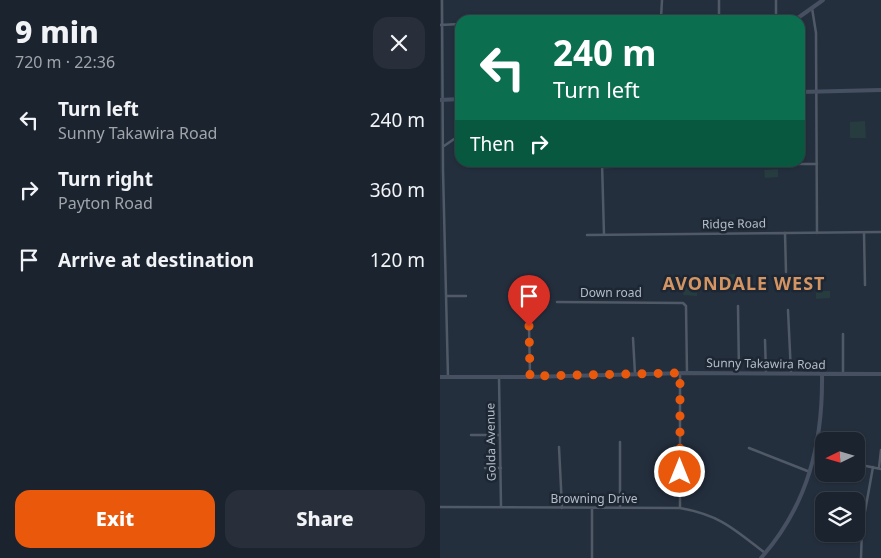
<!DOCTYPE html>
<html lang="en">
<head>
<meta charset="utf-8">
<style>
	:root { --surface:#1b232e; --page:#282f3a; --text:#f1f3f6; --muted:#a0a4aa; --line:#39404a; --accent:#ea580c }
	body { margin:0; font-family:"Noto Sans",sans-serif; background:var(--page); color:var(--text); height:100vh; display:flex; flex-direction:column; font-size:19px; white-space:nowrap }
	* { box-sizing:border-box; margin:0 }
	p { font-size:16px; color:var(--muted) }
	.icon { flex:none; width:28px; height:28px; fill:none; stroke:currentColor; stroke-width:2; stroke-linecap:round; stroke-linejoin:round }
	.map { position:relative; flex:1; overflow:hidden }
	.details { display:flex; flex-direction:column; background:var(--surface); width:440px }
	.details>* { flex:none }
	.hud { position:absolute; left:15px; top:15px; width:350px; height:152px; border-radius:15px; box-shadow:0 1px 4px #0004,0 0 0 1px var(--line); background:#0b6e4f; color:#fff; overflow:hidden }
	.needle { width:32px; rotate:265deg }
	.fabs { position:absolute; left:375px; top:432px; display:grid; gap:10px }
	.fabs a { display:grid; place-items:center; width:50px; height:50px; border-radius:10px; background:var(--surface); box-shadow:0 1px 4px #0004,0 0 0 1px var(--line); font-size:25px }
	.pin { position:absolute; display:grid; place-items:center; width:42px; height:42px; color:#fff; margin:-51px -21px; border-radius:50% 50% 50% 0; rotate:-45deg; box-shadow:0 0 5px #0007 }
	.pin .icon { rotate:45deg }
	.me { position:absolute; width:55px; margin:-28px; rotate:0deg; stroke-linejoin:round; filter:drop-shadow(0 0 4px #0008) }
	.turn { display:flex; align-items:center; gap:18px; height:105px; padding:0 15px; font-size:22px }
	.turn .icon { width:65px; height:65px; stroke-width:2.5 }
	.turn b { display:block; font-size:35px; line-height:42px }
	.then { display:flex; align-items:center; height:48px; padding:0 15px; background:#0003; gap:10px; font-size:19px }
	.round { display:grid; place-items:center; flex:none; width:52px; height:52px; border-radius:15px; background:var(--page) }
	.summary { display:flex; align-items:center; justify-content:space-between; height:85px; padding:0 15px }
	h1 { font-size:30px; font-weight:800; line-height:38px }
	.cta { display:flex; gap:10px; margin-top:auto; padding:10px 15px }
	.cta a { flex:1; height:58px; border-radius:15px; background:var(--accent); color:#fff; font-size:20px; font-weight:800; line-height:58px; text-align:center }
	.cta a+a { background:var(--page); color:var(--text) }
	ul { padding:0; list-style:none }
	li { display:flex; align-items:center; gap:15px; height:70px; padding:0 15px }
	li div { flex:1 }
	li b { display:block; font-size:19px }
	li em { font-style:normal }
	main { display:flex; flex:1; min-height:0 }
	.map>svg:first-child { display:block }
	.green { fill:#263c3f }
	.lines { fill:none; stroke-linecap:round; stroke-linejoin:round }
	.street { stroke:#505966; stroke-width:2.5 }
	.secondary { stroke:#465061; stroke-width:4 }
	.route { stroke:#ea580c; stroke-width:9; stroke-dasharray:0 16.2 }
	.labels { text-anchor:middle; stroke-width:5; stroke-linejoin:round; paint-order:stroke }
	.street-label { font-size:12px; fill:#b4bcc9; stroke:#1d2633 }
	.district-label { font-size:18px; font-weight:bold; letter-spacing:1px; fill:#d59563; stroke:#1d2633 }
</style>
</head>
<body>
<main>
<section class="details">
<div class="summary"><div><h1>9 min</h1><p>720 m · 22:36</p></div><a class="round"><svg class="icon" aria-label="close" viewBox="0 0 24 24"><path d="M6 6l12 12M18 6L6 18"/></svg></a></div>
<ul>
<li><svg class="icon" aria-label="left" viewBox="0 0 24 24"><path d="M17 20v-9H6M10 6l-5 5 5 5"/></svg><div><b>Turn left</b><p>Sunny Takawira Road</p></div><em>240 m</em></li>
<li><svg class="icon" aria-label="right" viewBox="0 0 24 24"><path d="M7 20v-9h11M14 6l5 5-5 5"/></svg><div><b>Turn right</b><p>Payton Road</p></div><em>360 m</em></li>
<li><svg class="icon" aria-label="arrive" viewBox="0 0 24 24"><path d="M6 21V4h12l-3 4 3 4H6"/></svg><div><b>Arrive at destination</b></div><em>120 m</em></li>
</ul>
<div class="cta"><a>Exit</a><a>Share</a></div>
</section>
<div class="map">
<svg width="441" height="558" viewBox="0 0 441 558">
	<rect width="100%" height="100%" fill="#242f3e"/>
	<path class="green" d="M425,121L426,138H410V122Z
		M338,169V177L325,178L324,170Z
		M295,274V283L280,284V275Z
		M244,287L257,289V296L243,295Z
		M390,291V298L376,299V291Z"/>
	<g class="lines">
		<path class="street" d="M2,0L3,170L8,377
			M279,0V20
			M336,0V20
			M372,8L376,33L377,233
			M213,20L221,18L222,0
			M0,25L20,24
			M4,146L17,137
			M162,162L164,235
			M343,164H377
			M162,167L216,166
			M345,233L346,272
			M424,233L425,285
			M147,235L441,232
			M6,296H26
			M117,302L243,303L246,306L247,373
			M298,306L299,373
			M348,310L351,373
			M89,326L90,376
			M403,334V374
			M193,338L195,374
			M325,340L326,373
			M240,373V508
			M59,377L61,507
			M31,435H59
			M119,447L122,508
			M309,448L370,472
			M374,457L384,459
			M416,464L441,469
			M45,468H61
			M439,468L441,450
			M0,507L240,508C280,515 294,529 325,553
			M180,507V442
			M152,558V508
			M421,558L422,528L433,467"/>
		<path class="secondary" d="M355,20L383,0
			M360,92L441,90
			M0,100L20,99
			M0,377H88L247,373L441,374
			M321,558C368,505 383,443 382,374"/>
	</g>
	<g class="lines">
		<path class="route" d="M89,326L90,376L240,373V472"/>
	</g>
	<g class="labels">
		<g class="street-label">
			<text transform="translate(294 224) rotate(-1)" y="4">Ridge Road</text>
			<text x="171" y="297">Down road</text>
			<text transform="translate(326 364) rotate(1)" y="4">Sunny Takawira Road</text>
			<text transform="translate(51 442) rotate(-91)" y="4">Golda Avenue</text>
			<text x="154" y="503">Browning Drive</text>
		</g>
		<g class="district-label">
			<text x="304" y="290">AVONDALE WEST</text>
		</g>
	</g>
</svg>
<div class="fabs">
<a><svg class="needle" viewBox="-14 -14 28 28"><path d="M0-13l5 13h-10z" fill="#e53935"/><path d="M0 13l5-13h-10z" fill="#a0a4aa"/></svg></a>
<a><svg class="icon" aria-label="layers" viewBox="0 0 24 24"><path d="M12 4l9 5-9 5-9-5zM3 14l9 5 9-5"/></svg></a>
</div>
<div class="pin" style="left:89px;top:326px;background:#d93025"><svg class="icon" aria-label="arrive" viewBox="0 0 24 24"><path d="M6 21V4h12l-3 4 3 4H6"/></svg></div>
<svg class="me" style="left:240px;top:472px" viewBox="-20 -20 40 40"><circle r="17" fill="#ea580c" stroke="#fff" stroke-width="3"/><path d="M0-11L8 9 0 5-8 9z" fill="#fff"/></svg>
<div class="hud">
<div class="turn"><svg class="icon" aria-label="left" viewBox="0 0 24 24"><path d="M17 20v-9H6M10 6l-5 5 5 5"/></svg><div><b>240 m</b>Turn left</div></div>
<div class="then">Then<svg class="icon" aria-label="right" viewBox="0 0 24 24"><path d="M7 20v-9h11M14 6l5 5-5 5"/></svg></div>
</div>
</div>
</main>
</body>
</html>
